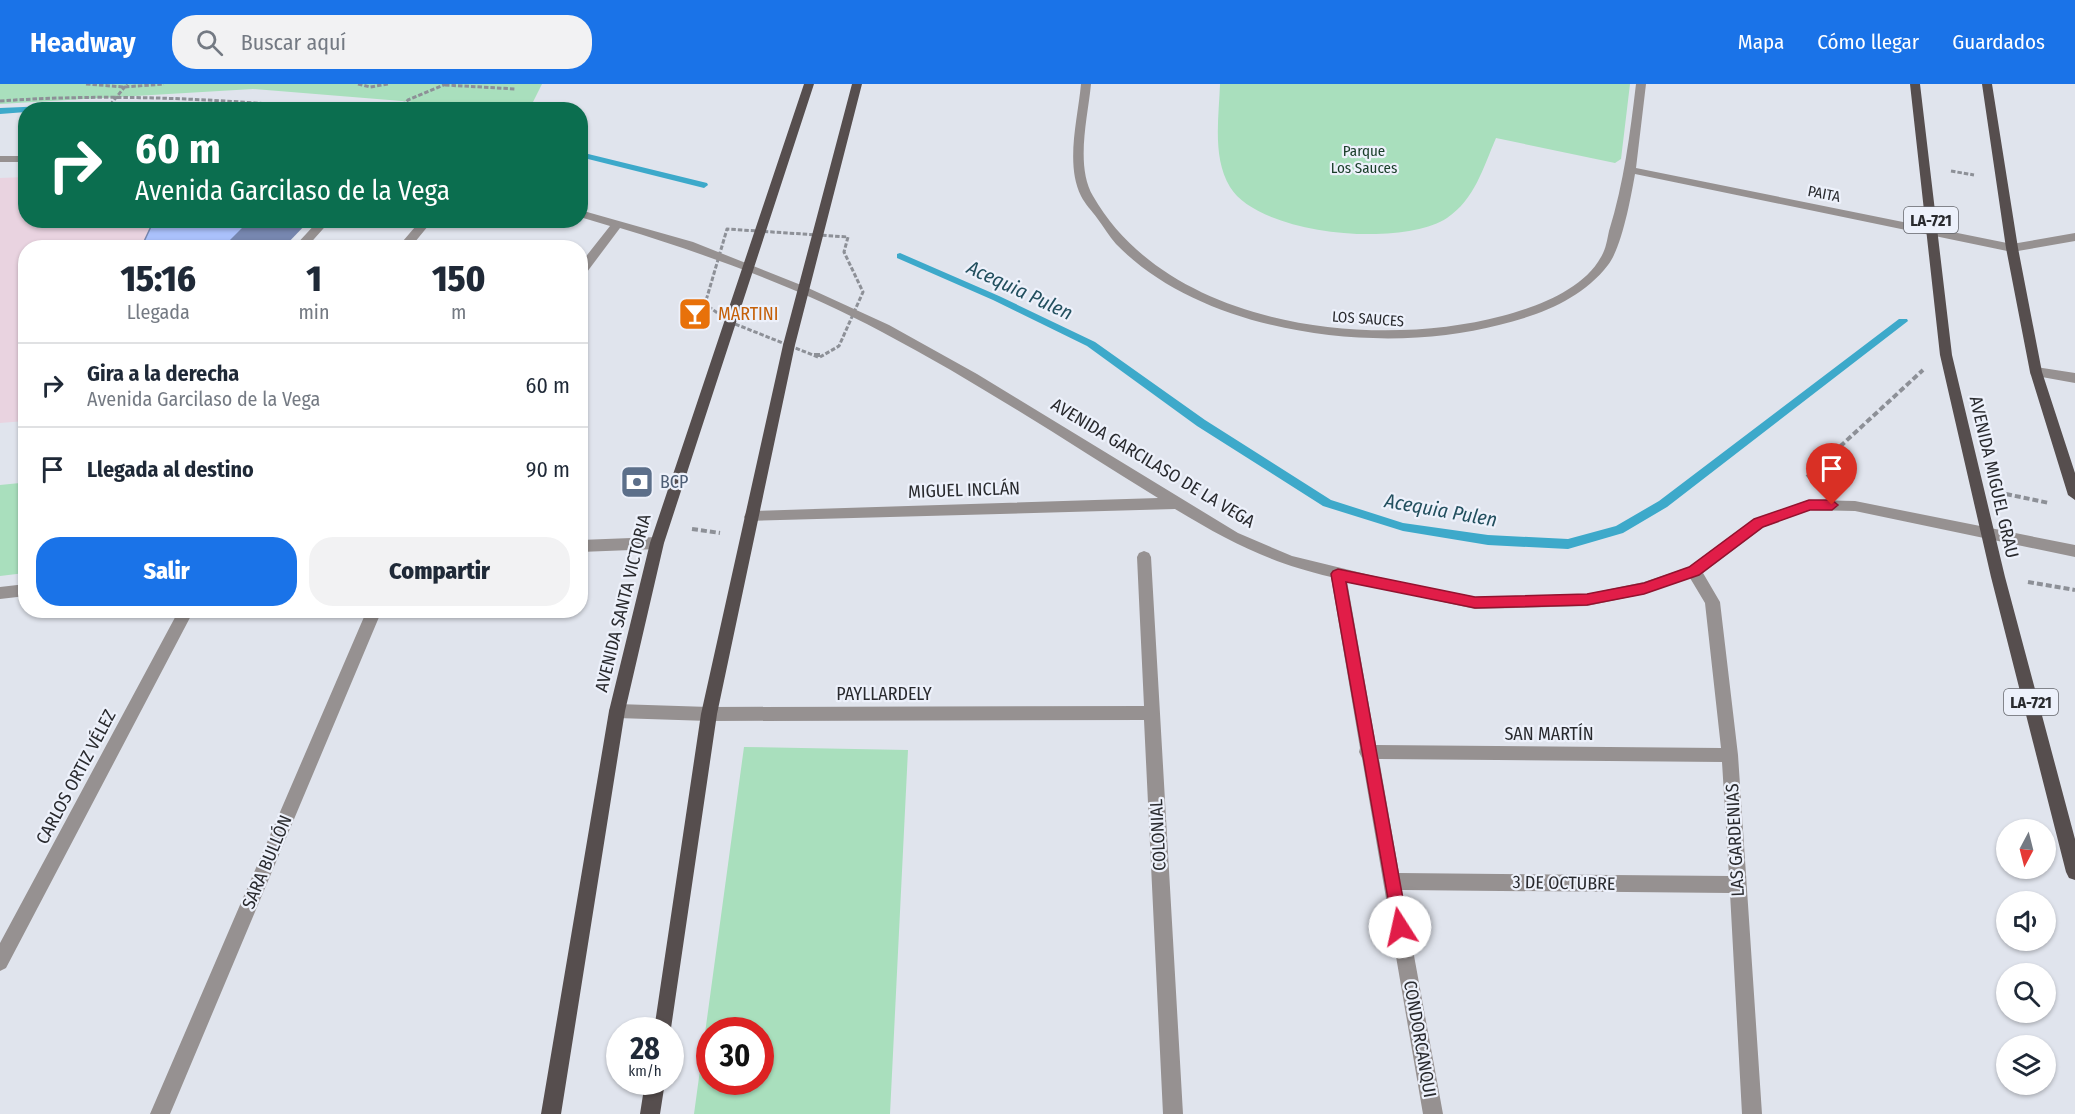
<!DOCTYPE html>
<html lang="es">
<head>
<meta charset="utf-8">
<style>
	:root { --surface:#fff; --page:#f2f2f3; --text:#1f2937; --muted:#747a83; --line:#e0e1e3; --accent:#1a73e8 }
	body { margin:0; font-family:"Fira Sans Condensed",sans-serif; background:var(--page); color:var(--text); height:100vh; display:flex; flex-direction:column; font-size:22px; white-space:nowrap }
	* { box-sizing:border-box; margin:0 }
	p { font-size:20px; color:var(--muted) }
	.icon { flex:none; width:33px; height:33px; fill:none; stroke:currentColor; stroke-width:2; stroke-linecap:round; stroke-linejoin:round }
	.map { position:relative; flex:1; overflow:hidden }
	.side { position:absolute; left:18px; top:156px; width:570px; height:378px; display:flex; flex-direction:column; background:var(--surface); border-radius:24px; box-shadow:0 2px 4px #0004 }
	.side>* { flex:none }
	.banner { position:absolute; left:18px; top:18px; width:570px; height:126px; border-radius:24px; box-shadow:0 2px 4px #0004; background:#0b6e4f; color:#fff; overflow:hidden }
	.needle { width:39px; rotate:187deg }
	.tools { position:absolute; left:1996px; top:735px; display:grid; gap:12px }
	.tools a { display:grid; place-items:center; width:60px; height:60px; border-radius:50%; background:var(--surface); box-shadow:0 2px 4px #0004; font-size:30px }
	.speed { position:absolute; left:606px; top:933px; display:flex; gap:12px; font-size:30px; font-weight:700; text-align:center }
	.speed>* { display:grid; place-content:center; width:78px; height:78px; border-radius:50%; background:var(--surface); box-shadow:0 2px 4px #0004; line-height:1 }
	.speed small { font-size:15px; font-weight:400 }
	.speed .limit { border:9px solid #d22; background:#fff; color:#111 }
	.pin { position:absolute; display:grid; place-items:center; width:51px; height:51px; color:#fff; margin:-62px -26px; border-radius:50% 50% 50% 0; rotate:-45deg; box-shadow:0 0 6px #0007 }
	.pin .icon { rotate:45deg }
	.me { position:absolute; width:66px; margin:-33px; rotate:350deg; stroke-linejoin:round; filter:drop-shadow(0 0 4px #0008) }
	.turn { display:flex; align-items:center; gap:21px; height:126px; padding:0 18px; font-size:27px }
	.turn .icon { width:78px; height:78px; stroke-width:2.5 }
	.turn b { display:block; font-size:42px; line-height:51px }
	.eta { display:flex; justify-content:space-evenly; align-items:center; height:102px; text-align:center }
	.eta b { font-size:36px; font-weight:800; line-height:42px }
	.action { display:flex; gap:12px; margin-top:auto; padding:12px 18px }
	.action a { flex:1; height:69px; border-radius:24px; background:var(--accent); color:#fff; font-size:24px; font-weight:800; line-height:69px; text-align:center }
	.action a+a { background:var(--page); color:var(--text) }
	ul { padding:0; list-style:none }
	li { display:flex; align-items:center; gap:18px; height:84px; padding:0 18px; border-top:2px solid var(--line) }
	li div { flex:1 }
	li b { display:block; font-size:22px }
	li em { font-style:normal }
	header { display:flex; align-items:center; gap:36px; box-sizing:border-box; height:84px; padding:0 30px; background:var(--accent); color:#fff }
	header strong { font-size:28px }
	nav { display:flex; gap:33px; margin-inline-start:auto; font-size:21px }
	.search { width:420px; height:54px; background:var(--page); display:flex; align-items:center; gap:15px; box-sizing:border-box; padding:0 21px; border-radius:24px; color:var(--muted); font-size:22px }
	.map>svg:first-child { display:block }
	.education { fill:#e9d3e0 }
	.green { fill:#a9dfbd; fill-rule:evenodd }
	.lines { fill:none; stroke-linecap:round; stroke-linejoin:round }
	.stream { fill:#3da9ca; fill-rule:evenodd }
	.path-far1 { stroke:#8d9097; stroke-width:3; stroke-dasharray:4.5 2; stroke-linecap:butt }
	.path { stroke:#8d9097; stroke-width:4; stroke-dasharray:6 3; stroke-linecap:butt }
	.minor { fill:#969191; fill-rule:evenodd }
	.major { fill:#564e4e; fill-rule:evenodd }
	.shaded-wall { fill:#7787b0 }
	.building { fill:#aac1fb; stroke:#7787b0; stroke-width:1.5 }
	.route { fill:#e11d48; stroke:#92132f; stroke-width:1.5 }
	.labels { text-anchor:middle; stroke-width:4.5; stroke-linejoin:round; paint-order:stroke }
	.far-park-label { font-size:15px; fill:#193d29; stroke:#edf1fb }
	.far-street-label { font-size:15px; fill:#292a2e; stroke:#edf1fb }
	.shield { fill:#edf1fb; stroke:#64666c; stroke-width:1.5 }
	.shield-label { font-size:16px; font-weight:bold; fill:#292a2e }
	.food-label { font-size:18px; fill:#c56008; stroke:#edf1fb; text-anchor:start }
	.street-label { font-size:18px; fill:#292a2e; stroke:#edf1fb }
	.service-label { font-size:18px; fill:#4e5e75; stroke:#edf1fb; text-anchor:start }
	.water-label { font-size:20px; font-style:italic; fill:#224f5e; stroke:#edf1fb }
</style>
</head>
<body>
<header>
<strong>Headway</strong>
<div class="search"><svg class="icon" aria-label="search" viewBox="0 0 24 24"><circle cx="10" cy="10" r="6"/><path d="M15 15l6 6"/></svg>Buscar aquí</div>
<nav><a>Mapa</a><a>Cómo llegar</a><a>Guardados</a></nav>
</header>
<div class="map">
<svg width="2075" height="1030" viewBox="0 0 2075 1030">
	<rect width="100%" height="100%" fill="#e0e4ed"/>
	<path class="education" d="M25,93L26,136L197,137L184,163L26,164L25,337L0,339V94Z"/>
	<path class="green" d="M0,0H542L529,26L500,25L253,5L0,20Z
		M1220,0H1630L1621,75L1615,79L1496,54C1483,84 1475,115 1447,134C1402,164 1259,151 1230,103C1212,73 1219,33 1220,0Z
		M25,387V489L0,492V401L20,399Z
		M744,663L908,666L890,1030H694ZM710,946H760V998H710Z"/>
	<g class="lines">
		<path class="stream" d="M93,20H187L249,23L253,26H26V28L0,30V24Z
			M580,68L707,99L708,101L704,104L580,73Z
			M900,169L999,212L1095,258L1205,336L1331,416L1403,439L1488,451L1568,455L1616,442L1659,417L1899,235H1907L1908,237L1667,423L1623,449L1568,465L1488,461L1403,447L1323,422L1197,342L1087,262L993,216L897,174V170Z"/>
		<path class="path-far1" d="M86,0L124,3L164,0
			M358,0L370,3L388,0
			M445,1L515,5
			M0,17C113,9 224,15 337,26
			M106,26L127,0
			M397,26L408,16L446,0
			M1951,87L1974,91
			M818,273L730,238L705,220L727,145L848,153L844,168L863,208L839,262L820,273"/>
		<path class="path" d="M814,271H823
			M1807,393L1923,286
			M2006,410L2049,419
			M692,445L720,449
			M2028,498L2075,506"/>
		<path class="minor" d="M1081,0H1091C1088,33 1075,81 1093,112C1167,242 1370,267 1502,232C1536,223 1583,206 1601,173C1606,165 1607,156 1609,147C1624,99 1630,50 1636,0H1646L1636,84L2012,160L2075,149V157L2012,168L1635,90C1631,113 1622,163 1608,181C1582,215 1540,231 1499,241C1382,272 1204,251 1116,160C1109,152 1103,142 1097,134C1092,127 1085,120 1081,112C1065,80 1078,34 1081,0Z
			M0,72H26V78H0Z
			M580,126L693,158L806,203L889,241L977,290L1238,449L1292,472L1411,501L1475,513L1587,510L1644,498L1689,483L1754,435L1809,416L1855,417L2075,461V473L1855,427L1810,426L1764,443L1703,489L1720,518L1738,671L1762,1030H1742L1730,809L1402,806L1443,1030H1423L1362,674L1359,668L1360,664L1331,493C1268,478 1230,458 1175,425L746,437L744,433L746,429L751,427L1158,414C1067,358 977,298 882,248C799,204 709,171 620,144L584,192L580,193V180L610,142L580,133ZM1690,494L1705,519L1721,664L1376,661L1347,497L1475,525L1587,522L1644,510ZM1379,675L1722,678L1729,792L1399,789Z
			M319,136H331L306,164H293Z
			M421,136H433L410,164H397Z
			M2036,283L2075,289V299L2031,291L2030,288Z
			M657,453L664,459L657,465L580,468V456Z
			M1144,467L1149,469L1151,473L1183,1030H1163L1144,636L709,637L617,634L611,632L609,627L611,622L617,620L709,623L1144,622L1137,473L1139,469Z
			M26,500V512L0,515V503Z
			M179,526H194L6,884L0,887V859Z
			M367,526H382L170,1030H150Z"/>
		<path class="major" d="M804,0H814L664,459L625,627L561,1030H541L609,627L650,459Z
			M852,0H862L795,261L717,630L670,951V946H654L701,630L783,261Z
			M1910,0H1920L1952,271L2005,493L2075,755V796L2069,794L2066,788L1991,493L1940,271Z
			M1982,0H1992L2018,164L2042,288L2075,389V416L2068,411L2030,288L2006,164Z
			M645,998H665L660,1030H640Z"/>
	</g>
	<path class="shaded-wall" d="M251,136H310L283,164H223Z"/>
	<path class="building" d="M154,136H251L223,164H141Z"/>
	<path class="route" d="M1809,416H1832L1838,421L1832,426H1810L1763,443L1699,491L1644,510L1587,521L1475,524L1346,498L1408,843L1405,849L1400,851L1394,849L1331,490L1333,487L1338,485L1475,513L1587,510L1644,499L1689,483L1754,435Z"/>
	<defs>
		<symbol id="bar-square" viewBox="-11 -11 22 22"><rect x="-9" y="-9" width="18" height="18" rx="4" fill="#e8710a" stroke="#edf1fb"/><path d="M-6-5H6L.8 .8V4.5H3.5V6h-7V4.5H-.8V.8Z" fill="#fff"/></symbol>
		<symbol id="bank-square" viewBox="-11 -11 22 22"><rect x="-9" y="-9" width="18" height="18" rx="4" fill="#5c6f8a" stroke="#edf1fb"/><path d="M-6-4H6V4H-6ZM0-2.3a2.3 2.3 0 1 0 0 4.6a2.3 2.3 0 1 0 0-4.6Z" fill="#fff"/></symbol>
	</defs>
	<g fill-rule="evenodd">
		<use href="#bar-square" x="676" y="211" width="38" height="38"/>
		<use href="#bank-square" x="618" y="379" width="38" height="38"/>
	</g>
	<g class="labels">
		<g class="far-park-label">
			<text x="1364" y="72">Parque<tspan x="1364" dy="17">Los Sauces</tspan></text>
		</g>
		<g class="far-street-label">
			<text transform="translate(1824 110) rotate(11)" y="5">PAITA</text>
			<text transform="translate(1368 235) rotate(4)" y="5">LOS SAUCES</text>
		</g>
		<g class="shield">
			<rect x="1904" y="123" width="54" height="26" rx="4.5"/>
			<rect x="2004" y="605" width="54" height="26" rx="4.5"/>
		</g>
		<g class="shield-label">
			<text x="1931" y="142">LA-721</text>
			<text x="2031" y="624">LA-721</text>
		</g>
		<g class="food-label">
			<text x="718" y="236">MARTINI</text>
		</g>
		<g class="street-label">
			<text transform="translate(1153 379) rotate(31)" y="6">AVENIDA GARCILASO DE LA VEGA</text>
			<text transform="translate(1994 393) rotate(77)" y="6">AVENIDA MIGUEL GRAU</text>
			<text transform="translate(964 406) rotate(-2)" y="6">MIGUEL INCLÁN</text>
			<text transform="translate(623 519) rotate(-76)" y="6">AVENIDA SANTA VICTORIA</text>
			<text x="884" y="616">PAYLLARDELY</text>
			<text x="1549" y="656">SAN MARTÍN</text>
			<text transform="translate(76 693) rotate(-62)" y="6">CARLOS ORTIZ VÉLEZ</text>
			<text transform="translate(1158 751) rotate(-93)" y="6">COLONIAL</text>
			<text transform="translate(1735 756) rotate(-93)" y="6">LAS GARDENIAS</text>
			<text transform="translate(267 778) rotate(-67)" y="6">SARA BULLÓN</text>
			<text transform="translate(1564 799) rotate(1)" y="6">3 DE OCTUBRE</text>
			<text transform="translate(1420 955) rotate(80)" y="6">CONDORCANQUI</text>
		</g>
		<g class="service-label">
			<text x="660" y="404">BCP</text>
		</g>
		<g class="water-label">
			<text transform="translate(1020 206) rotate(25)" y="7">Acequia Pulen</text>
			<text transform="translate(1441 426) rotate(10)" y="7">Acequia Pulen</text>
		</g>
	</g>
</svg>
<div class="tools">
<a><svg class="needle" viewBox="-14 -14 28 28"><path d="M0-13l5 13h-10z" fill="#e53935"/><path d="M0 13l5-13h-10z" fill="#747a83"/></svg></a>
<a><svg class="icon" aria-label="sound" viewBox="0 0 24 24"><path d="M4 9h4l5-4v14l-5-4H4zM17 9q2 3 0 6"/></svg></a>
<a><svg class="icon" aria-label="search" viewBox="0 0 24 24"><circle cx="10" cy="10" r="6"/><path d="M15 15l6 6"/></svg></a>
<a><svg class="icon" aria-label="layers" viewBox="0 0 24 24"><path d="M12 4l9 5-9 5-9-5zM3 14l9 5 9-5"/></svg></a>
</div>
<div class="speed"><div>28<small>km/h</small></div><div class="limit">30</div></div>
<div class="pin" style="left:1832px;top:421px;background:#d93025"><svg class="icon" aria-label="arrive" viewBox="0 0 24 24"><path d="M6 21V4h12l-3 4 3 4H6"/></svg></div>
<svg class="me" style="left:1400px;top:843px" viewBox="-20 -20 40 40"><circle r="19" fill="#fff"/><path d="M0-13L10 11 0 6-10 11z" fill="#e11d48"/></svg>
<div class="banner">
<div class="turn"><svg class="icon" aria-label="right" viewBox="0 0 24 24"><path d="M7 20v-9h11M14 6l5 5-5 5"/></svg><div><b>60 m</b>Avenida Garcilaso de la Vega</div></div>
</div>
<section class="side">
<div class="eta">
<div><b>15:16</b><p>Llegada</p></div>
<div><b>1</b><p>min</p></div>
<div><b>150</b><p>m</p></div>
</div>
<ul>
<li><svg class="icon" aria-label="right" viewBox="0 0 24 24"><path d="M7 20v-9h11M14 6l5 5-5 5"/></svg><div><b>Gira a la derecha</b><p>Avenida Garcilaso de la Vega</p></div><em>60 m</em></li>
<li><svg class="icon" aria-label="arrive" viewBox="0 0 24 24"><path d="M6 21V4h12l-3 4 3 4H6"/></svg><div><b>Llegada al destino</b></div><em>90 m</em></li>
</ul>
<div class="action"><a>Salir</a><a>Compartir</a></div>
</section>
</div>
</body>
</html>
